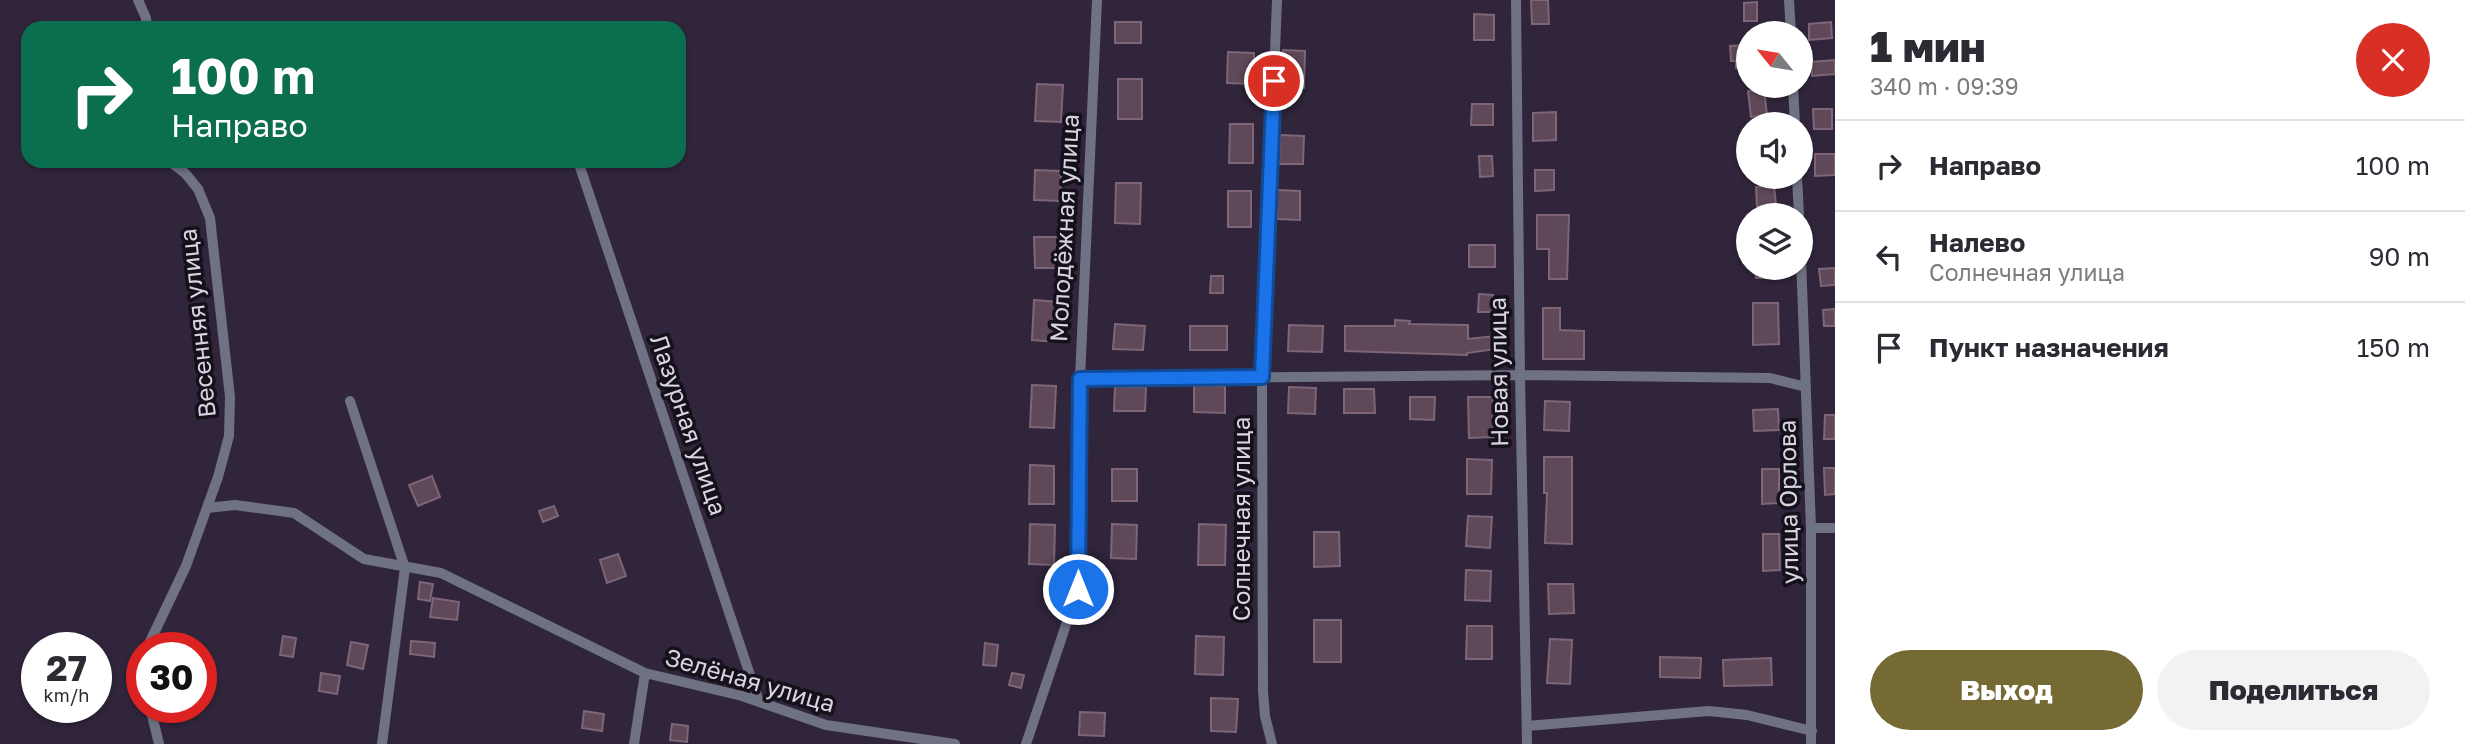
<!DOCTYPE html>
<html lang="ru">
<head>
<meta charset="utf-8">
<style>
	:root { --surface:#fff; --page:#f2f2f3; --text:#2b2b33; --muted:#7c7c81; --line:#e1e1e2; --accent:#756a34 }
	body { margin:0; font-family:"Golos Text",sans-serif; background:var(--page); color:var(--text); height:100vh; display:flex; flex-direction:column; font-size:26px; white-space:nowrap }
	* { box-sizing:border-box; margin:0 }
	p { font-size:23px; color:var(--muted) }
	.icon { flex:none; width:38px; height:38px; fill:none; stroke:currentColor; stroke-width:2; stroke-linecap:round; stroke-linejoin:round }
	.map { position:relative; flex:1; overflow:hidden }
	.panel { display:flex; flex-direction:column; background:var(--surface); width:630px }
	.panel>* { flex:none }
	.hud { position:absolute; left:21px; top:21px; width:665px; height:147px; border-radius:21px; box-shadow:0 2px 5px #0004; background:#0b6e4f; color:#fff; overflow:hidden }
	.needle { width:46px; rotate:300deg }
	.fabs { position:absolute; left:1736px; top:21px; display:grid; gap:14px }
	.fabs a { display:grid; place-items:center; width:77px; height:77px; border-radius:50%; background:var(--surface); box-shadow:0 2px 5px #0004; font-size:35px }
	.speed { position:absolute; left:21px; top:632px; display:flex; gap:14px; font-size:35px; font-weight:700; text-align:center }
	.speed>* { display:grid; place-content:center; width:91px; height:91px; border-radius:50%; background:var(--surface); box-shadow:0 2px 5px #0004; line-height:1 }
	.speed small { font-size:18px; font-weight:400 }
	.speed .limit { border:10px solid #d22; background:#fff; color:#111 }
	.pin { position:absolute; display:grid; place-items:center; width:60px; height:60px; color:#fff; margin:-30px; border:4px solid #fff; border-radius:50%; box-shadow:0 2px 7px #0007 }
	.me { position:absolute; width:77px; margin:-38px; rotate:0deg; stroke-linejoin:round; filter:drop-shadow(0 0 5px #0008) }
	.turn { display:flex; align-items:center; gap:24px; height:147px; padding:0 35px; font-size:32px }
	.turn .icon { width:91px; height:91px; stroke-width:2.5 }
	.turn b { display:block; font-size:49px; line-height:60px }
	.round { display:grid; place-items:center; flex:none; width:74px; height:74px; border-radius:37px; background:var(--page) }
	.summary { display:flex; align-items:center; justify-content:space-between; height:119px; padding:0 35px }
	h1 { font-size:42px; font-weight:800; line-height:52px }
	.action { display:flex; gap:14px; margin-top:auto; padding:14px 35px }
	.action a { flex:1; height:80px; border-radius:42px; background:var(--accent); color:#fff; font-size:28px; font-weight:800; line-height:80px; text-align:center }
	.action a+a { background:var(--page); color:var(--text) }
	ul { padding:0; list-style:none }
	li { display:flex; align-items:center; gap:21px; height:91px; padding:0 35px; border-top:2px solid var(--line) }
	li div { flex:1 }
	li b { display:block; font-size:26px }
	li em { font-style:normal }
	main { display:flex; flex:1; min-height:0 }
	.map>svg:first-child { display:block }
	.building { fill:#5f4858; stroke:#7e6577; stroke-width:2 }
	.lines { fill:none; stroke-linecap:round; stroke-linejoin:round }
	.street { stroke:#6e7282; stroke-width:10 }
	.route-casing { stroke:#114b97; stroke-width:18 }
	.route { stroke:#1a73e8; stroke-width:12 }
	.labels { text-anchor:middle; stroke-width:7; stroke-linejoin:round; paint-order:stroke }
	.street-label { font-size:24px; fill:#dad4e2; stroke:#15111a }
</style>
</head>
<body>
<main>
<div class="map">
<svg width="1835" height="744" viewBox="0 0 1835 744">
	<rect width="100%" height="100%" fill="#30253b"/>
	<path class="building" d="M1531,0H1548L1549,24H1532Z
		M1757,2V21H1744V3Z
		M1474,14L1494,15V40H1474Z
		M1115,22H1141V43H1115Z
		M1831,22L1832,38L1809,40V24Z
		M1748,45V67L1736,68V61H1731L1730,46Z
		M1283,50L1305,51L1304,88H1281Z
		M1228,52L1254,53V84L1227,83Z
		M1835,60V74L1812,76L1811,62Z
		M1118,79H1142V119H1118Z
		M1037,84L1063,85L1061,122L1035,121Z
		M1764,89L1767,115L1751,117L1748,91Z
		M1472,104H1493V125H1471Z
		M1813,109H1832V129H1814Z
		M1556,112V140L1533,141V113Z
		M1230,124H1253V163H1229Z
		M1280,135L1304,136L1303,164H1279Z
		M1815,154H1835V175L1815,176Z
		M1479,156H1492L1493,176L1480,177Z
		M1035,170L1061,171V201L1034,200Z
		M1535,170H1554V190L1535,191Z
		M1116,183H1141L1140,224L1115,223Z
		M1774,185L1776,205L1757,207L1756,187Z
		M1277,190L1300,191V220L1277,219Z
		M1228,191H1251V227H1228Z
		M1537,215H1569L1567,279H1549V249H1537Z
		M1034,237H1060V268H1035Z
		M1469,245H1495V267H1469Z
		M1756,268H1779V278H1756Z
		M1835,268V285L1821,286L1819,269Z
		M1211,276H1223V293H1210Z
		M1479,294L1493,295L1492,312H1478Z
		M1034,300L1060,302L1057,342L1032,340Z
		M1753,303H1778L1779,344L1753,345Z
		M1543,308H1560V330L1584,331V359H1543Z
		M1835,309V326H1824L1823,310Z
		M1395,320L1410,321L1409,324L1468,325V339L1495,336L1496,349L1467,353V355L1345,351V326H1395Z
		M1115,324L1145,326L1143,350L1113,349Z
		M1289,325L1323,326L1322,352L1288,351Z
		M1190,326H1227V350H1190Z
		M1032,385L1056,386L1054,428L1030,427Z
		M1194,386H1225V413L1194,412Z
		M1115,387H1146L1145,411H1114Z
		M1289,387L1316,388L1315,414L1288,413Z
		M1344,389H1374L1375,413H1344Z
		M1410,397H1435L1434,420L1410,419Z
		M1468,397H1493V437L1469,438Z
		M1545,401L1570,402L1569,431L1544,430Z
		M1778,409L1779,430L1754,431L1753,410Z
		M1825,415H1835V439H1824Z
		M1544,457H1572V544L1545,543L1547,493H1544Z
		M1467,459L1492,460L1491,494H1467Z
		M1030,465L1054,466V504H1029Z
		M1824,468H1835V494L1825,495Z
		M1112,469H1137V501H1112Z
		M1762,469H1779V503L1762,504Z
		M432,476L440,497L418,506L409,485Z
		M554,506L558,516L543,522L539,511Z
		M1468,516L1492,517L1490,548L1466,546Z
		M1030,524L1055,525L1054,565L1029,564Z
		M1112,524L1137,525L1136,559L1111,558Z
		M1199,524L1226,525L1225,565H1198Z
		M1314,532H1339L1340,566L1314,567Z
		M1763,534H1779L1780,570L1763,571Z
		M618,554L626,576L607,583L600,560Z
		M1466,570L1491,571L1490,601L1465,600Z
		M420,582L433,584L430,601L418,599Z
		M1548,584H1573L1574,613L1549,614Z
		M433,598L459,602L457,620L430,617Z
		M1314,620H1341V662H1314Z
		M1467,626H1492V659H1466Z
		M283,636L296,638L293,657L280,655Z
		M1196,636L1224,637L1223,675L1195,674Z
		M1550,639L1572,640L1570,684L1547,683Z
		M411,641L435,643L434,657L410,654Z
		M351,642L368,645L363,669L347,665Z
		M985,643L998,645L996,666L983,665Z
		M1660,657L1701,658L1700,678L1660,677Z
		M1771,658L1772,685L1724,686L1723,660Z
		M321,673L340,676L337,694L319,691Z
		M1012,673L1024,675L1021,688L1009,685Z
		M1211,698L1238,699L1236,732L1211,731Z
		M584,711L604,714L602,731L582,728Z
		M1080,712L1105,713L1104,736L1079,735Z
		M672,724L688,726L687,742L670,740Z"/>
	<g class="lines">
		<path class="street" d="M138,0L146,18L147,28
			M1516,0L1520,375L1527,744
			M1789,0L1791,33
			M1793,86L1795,124
			M578,161L759,702
			M1797,177L1799,215
			M1801,258L1811,528V744
			M1080,379L1520,375L1770,378L1806,387
			M350,401L405,568L382,744
			M207,508L235,505L294,513L364,559L441,573L645,673
			M1811,528H1835
			M147,648L186,566L218,477L229,436L230,397L210,218L198,189L185,173L169,161
			M150,707L159,744
			M1527,726L1709,711L1747,715L1812,731
			M634,744L645,673L742,696L826,725L955,744
			M1026,744L1078,589L1080,379L1097,0
			M1272,744L1265,716L1263,691L1262,377L1277,0"/>
	</g>
	<g class="lines">
		<defs>
			<path id="route" d="M1078,589L1080,379L1262,377L1274,81"/>
		</defs>
		<use href="#route" class="route-casing"/>
		<use href="#route" class="route"/>
	</g>
	<g class="labels">
		<g class="street-label">
			<text transform="translate(1065 228) rotate(-87)" y="8">Молодёжная улица</text>
			<text transform="translate(198 323) rotate(-96)" y="8">Весенняя улица</text>
			<text transform="translate(1499 372) rotate(-91)" y="8">Новая улица</text>
			<text transform="translate(688 425) rotate(71)" y="8">Лазурная улица</text>
			<text transform="translate(1789 502) rotate(-91)" y="8">улица Орлова</text>
			<text transform="translate(1242 519) rotate(-90)" y="8">Солнечная улица</text>
			<text transform="translate(750 681) rotate(16)" y="8">Зелёная улица</text>
		</g>
	</g>
</svg>
<div class="fabs">
<a><svg class="needle" viewBox="-14 -14 28 28"><path d="M0-13l5 13h-10z" fill="#e53935"/><path d="M0 13l5-13h-10z" fill="#7c7c81"/></svg></a>
<a><svg class="icon" aria-label="sound" viewBox="0 0 24 24"><path d="M4 9h4l5-4v14l-5-4H4zM17 9q2 3 0 6"/></svg></a>
<a><svg class="icon" aria-label="layers" viewBox="0 0 24 24"><path d="M12 4l9 5-9 5-9-5zM3 14l9 5 9-5"/></svg></a>
</div>
<div class="speed"><div>27<small>km/h</small></div><div class="limit">30</div></div>
<div class="pin" style="left:1274px;top:81px;background:#d93025"><svg class="icon" aria-label="arrive" viewBox="0 0 24 24"><path d="M6 21V4h12l-3 4 3 4H6"/></svg></div>
<svg class="me" style="left:1078px;top:589px" viewBox="-20 -20 40 40"><circle r="17" fill="#1a73e8" stroke="#fff" stroke-width="3"/><path d="M0-11L8 9 0 5-8 9z" fill="#fff"/></svg>
<div class="hud">
<div class="turn"><svg class="icon" aria-label="right" viewBox="0 0 24 24"><path d="M7 20v-9h11M14 6l5 5-5 5"/></svg><div><b>100 m</b>Направо</div></div>
</div>
</div>
<section class="panel">
<div class="summary"><div><h1>1 мин</h1><p>340 m · 09:39</p></div><a class="round" style="background:#d93025;color:#fff"><svg class="icon" aria-label="close" viewBox="0 0 24 24"><path d="M6 6l12 12M18 6L6 18"/></svg></a></div>
<ul>
<li><svg class="icon" aria-label="right" viewBox="0 0 24 24"><path d="M7 20v-9h11M14 6l5 5-5 5"/></svg><div><b>Направо</b></div><em>100 m</em></li>
<li><svg class="icon" aria-label="left" viewBox="0 0 24 24"><path d="M17 20v-9H6M10 6l-5 5 5 5"/></svg><div><b>Налево</b><p>Солнечная улица</p></div><em>90 m</em></li>
<li><svg class="icon" aria-label="arrive" viewBox="0 0 24 24"><path d="M6 21V4h12l-3 4 3 4H6"/></svg><div><b>Пункт назначения</b></div><em>150 m</em></li>
</ul>
<div class="action"><a>Выход</a><a>Поделиться</a></div>
</section>
</main>
</body>
</html>
